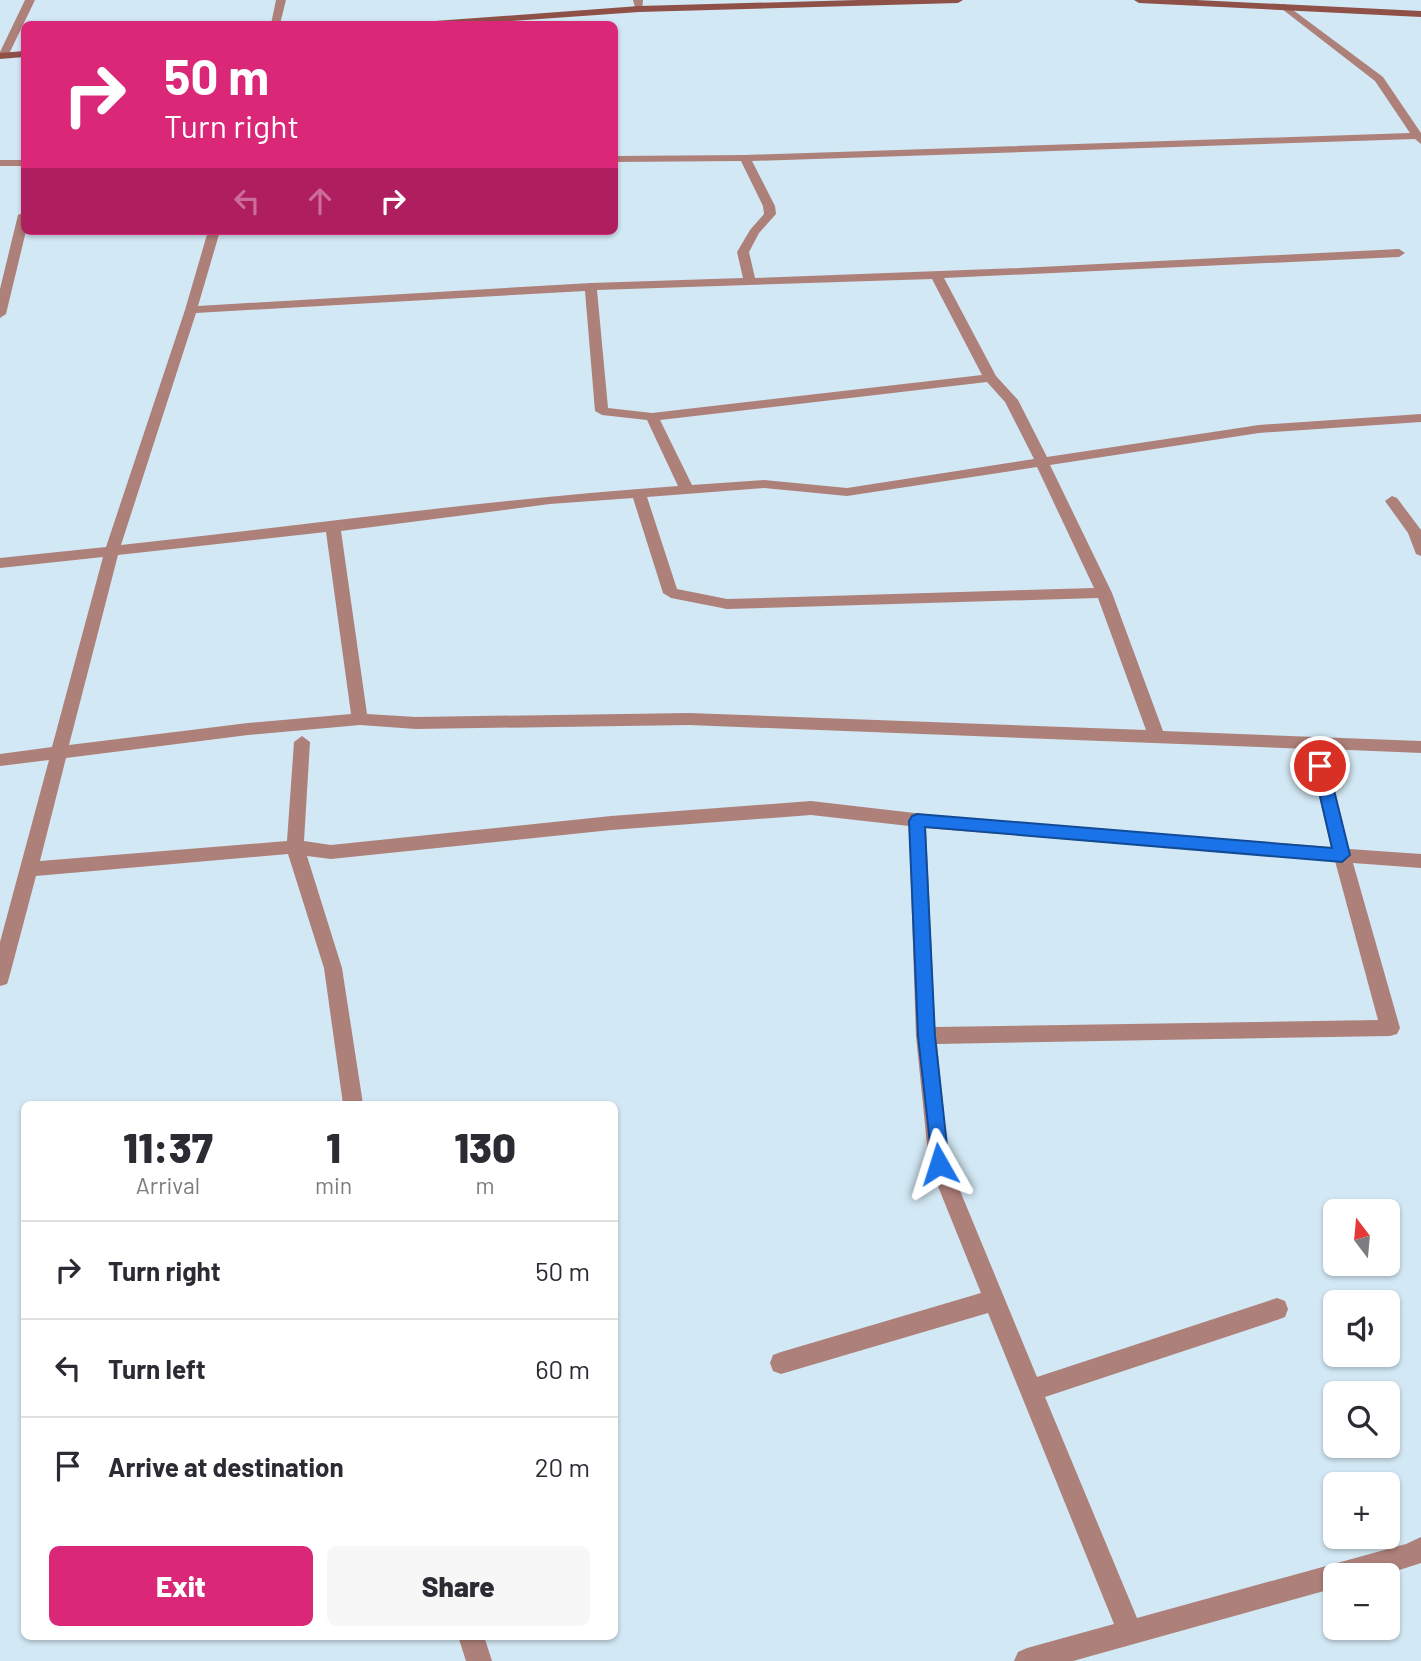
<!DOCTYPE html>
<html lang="en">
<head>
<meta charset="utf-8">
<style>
	:root { --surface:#fff; --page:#f7f7f7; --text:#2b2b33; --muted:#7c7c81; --line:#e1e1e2; --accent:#db2777 }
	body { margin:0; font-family:Barlow,sans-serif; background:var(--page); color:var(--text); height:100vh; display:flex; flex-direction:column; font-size:26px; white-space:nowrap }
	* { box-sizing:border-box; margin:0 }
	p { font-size:23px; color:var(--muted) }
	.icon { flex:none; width:38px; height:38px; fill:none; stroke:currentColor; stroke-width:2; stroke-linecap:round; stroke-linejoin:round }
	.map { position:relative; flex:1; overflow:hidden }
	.panel { position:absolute; left:21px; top:1101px; width:597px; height:539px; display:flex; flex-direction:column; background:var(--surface); border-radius:10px; box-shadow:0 2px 5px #0004 }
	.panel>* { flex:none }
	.hud { position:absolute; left:21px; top:21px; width:597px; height:214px; border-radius:10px; box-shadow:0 2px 5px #0004; background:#db2777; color:#fff; overflow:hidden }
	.needle { width:46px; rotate:344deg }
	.buttons { position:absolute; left:1323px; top:1199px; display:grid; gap:14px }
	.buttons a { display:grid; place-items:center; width:77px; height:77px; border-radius:10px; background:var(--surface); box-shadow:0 2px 5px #0004; font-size:35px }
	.pin { position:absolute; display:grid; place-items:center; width:60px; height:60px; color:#fff; margin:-30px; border:4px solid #fff; border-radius:50%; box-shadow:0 2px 7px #0007 }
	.me { position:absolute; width:77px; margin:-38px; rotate:354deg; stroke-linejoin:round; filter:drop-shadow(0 0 5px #0008) }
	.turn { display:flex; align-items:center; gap:24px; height:147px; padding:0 28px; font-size:32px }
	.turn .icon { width:91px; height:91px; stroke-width:2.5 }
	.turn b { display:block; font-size:49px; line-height:60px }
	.lanes { display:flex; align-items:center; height:66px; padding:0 28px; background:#0003; justify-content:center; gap:35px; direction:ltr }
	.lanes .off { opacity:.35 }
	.eta { display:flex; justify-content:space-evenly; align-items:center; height:119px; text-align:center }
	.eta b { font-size:42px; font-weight:800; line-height:49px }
	.primary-button { display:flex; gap:14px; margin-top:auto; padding:14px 28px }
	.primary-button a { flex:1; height:80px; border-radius:10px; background:var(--accent); color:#fff; font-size:28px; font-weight:800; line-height:80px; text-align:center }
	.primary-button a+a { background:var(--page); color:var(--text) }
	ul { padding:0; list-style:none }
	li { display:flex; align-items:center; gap:21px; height:98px; padding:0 28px; border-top:2px solid var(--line) }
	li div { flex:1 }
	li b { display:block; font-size:26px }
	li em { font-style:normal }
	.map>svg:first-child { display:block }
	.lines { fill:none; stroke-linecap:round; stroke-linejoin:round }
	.street { fill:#ae807a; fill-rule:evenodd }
	.secondary { fill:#8f5048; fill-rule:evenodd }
	.route { fill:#1a73e8; stroke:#114b97; stroke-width:2 }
</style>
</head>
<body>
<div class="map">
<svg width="1421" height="1661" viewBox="0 0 1421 1661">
	<rect width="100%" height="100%" fill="#d2e8f4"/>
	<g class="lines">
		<path class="street" d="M25,0H35L8,56L0,58V52Z
			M276,0H286L280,24H271Z
			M633,0H643L642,11H636Z
			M1285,4L1383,77L1421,133V144L1415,139L752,161L775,206L776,214L759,233L749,252L755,278L1020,268L1399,249L1405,253L1399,257L944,278L996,376L1018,400L1047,457L1259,425L1421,414V422L1259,433L1050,465L1112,593L1163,731L1421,741V753L1325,749L1349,849L1421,854V868L1353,863L1400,1028L1397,1034L1390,1036L937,1044L949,1164L1037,1377L1277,1298L1285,1301L1288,1309L1285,1317L1277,1320L1045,1397L1137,1618L1406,1544L1421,1537V1563L1384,1575H1335V1588L1073,1661H1014L1018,1652L1027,1648L1114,1624L988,1313L781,1374L773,1371L770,1363L773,1355L781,1352L981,1293L929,1164L916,1036L909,826L811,815L611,830L331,859L307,856L342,968L363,1104H343L324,968L288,854L36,876L9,978L7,984L0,986V942L49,760L0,766V754L52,747L103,557L0,568V558L106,547L185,310L208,231H220L198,306L591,283L743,278L737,252L750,230L764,214L763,206L741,161L614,162V156L745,155L1410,133L1375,81L1282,9V5ZM932,279L982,375L652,413L608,408L597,290ZM585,291L595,411L602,415L647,420L678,486C492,499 307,525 121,545L196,313ZM987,382L1005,402L1034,459L847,488L764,480L692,485L660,420ZM1037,467L1094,588L727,599L677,589L647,497L764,488L847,496ZM633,498L663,593L671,598L727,609L1098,598L1146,730L689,713L416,717L367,714L341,531L550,504ZM326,532L351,714L248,723L69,745L118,555ZM360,725L416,729L689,725L1308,749L1331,847L975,820L811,801L611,816L331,845L304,841L310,742L302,736L294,742L287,841L40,861L66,758L248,735ZM926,828L1335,861L1378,1020L935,1027Z
			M0,160H24V166H0Z
			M24,212L26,231L6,314L0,318V289L18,215Z
			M1392,496L1397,498L1421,530V556L1416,554L1408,533L1385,501Z
			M458,1636H484L492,1661H466Z"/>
		<path class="secondary" d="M858,0H963L958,3L639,12L467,24H430L435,21L639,6Z
			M1134,0H1196L1421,11V17L1139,3Z
			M24,51V57L0,59V53Z"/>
	</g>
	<path class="route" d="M1320,760L1328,766L1350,855L1342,862L925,827L935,1036L949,1164L946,1170L939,1172L933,1170L918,1036L909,821L912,816L917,814L1332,848L1313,766Z"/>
</svg>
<div class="buttons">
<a><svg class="needle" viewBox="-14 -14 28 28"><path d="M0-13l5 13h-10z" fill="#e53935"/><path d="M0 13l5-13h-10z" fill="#7c7c81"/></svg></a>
<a><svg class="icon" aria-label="sound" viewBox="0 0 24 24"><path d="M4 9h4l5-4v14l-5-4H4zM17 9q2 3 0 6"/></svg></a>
<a><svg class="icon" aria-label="search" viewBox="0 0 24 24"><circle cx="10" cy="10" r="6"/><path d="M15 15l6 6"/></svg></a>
<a>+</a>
<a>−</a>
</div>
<div class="pin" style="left:1320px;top:766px;background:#d93025"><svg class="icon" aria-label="arrive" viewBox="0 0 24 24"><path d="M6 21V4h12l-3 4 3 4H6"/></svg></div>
<svg class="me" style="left:939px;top:1164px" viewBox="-20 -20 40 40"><path d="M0-17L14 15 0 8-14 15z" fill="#1a73e8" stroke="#fff" stroke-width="4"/></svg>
<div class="hud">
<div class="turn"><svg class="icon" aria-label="right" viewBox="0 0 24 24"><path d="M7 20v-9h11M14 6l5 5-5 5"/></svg><div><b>50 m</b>Turn right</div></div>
<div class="lanes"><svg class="icon off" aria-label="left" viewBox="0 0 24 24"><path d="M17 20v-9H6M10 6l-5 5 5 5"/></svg><svg class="icon off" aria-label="ahead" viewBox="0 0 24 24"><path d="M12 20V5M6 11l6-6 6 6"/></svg><svg class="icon" aria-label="right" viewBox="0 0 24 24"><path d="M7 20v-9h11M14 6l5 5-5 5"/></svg></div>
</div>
<section class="panel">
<div class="eta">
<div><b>11:37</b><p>Arrival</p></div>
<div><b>1</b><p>min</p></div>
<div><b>130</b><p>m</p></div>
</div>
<ul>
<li><svg class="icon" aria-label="right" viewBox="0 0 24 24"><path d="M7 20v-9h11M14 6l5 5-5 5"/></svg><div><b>Turn right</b></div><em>50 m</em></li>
<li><svg class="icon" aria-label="left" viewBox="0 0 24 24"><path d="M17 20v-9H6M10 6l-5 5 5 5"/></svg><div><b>Turn left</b></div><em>60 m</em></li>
<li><svg class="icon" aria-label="arrive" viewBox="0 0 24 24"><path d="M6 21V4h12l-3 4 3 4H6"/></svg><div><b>Arrive at destination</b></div><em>20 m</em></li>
</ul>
<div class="primary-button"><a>Exit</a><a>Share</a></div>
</section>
</div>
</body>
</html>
